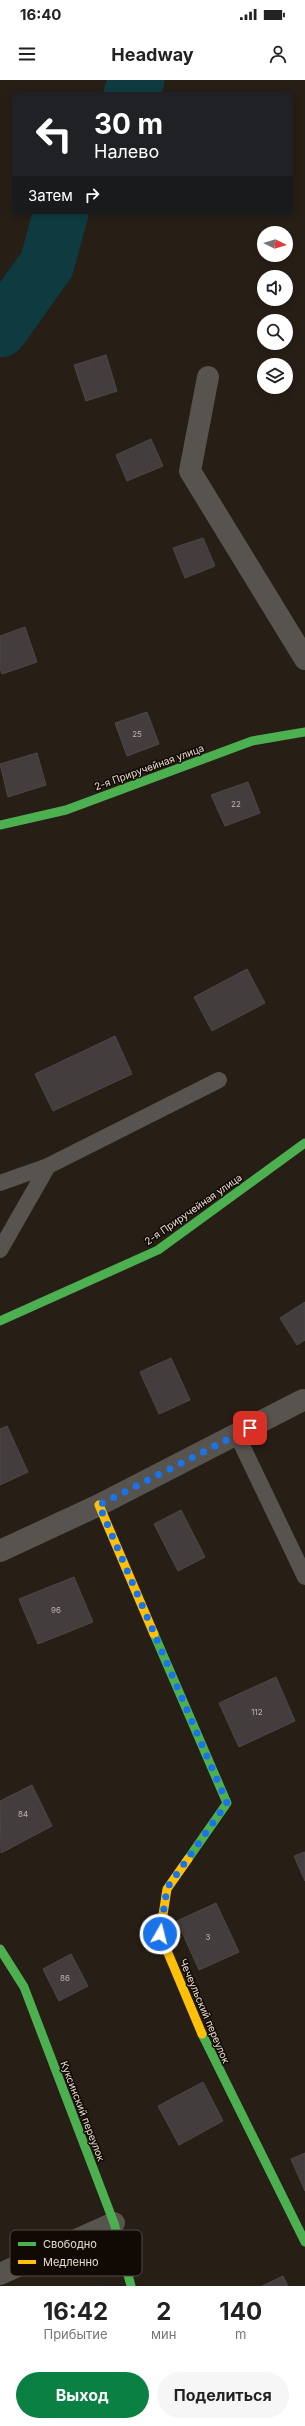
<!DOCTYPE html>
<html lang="ru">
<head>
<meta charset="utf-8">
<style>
	:root { --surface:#fff; --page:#f6f6f6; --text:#222; --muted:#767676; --accent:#0b8043 }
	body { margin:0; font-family:Inter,sans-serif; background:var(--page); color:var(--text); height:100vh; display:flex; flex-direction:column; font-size:15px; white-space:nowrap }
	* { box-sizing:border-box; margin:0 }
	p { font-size:13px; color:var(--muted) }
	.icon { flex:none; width:22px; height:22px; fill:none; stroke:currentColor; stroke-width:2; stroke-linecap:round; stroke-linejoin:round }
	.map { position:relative; height:2206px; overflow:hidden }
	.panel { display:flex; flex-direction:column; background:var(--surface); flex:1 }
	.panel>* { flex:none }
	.banner { position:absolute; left:12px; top:12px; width:281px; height:122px; border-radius:6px; box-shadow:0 2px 6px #0003; background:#202124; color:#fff; overflow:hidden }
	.needle { width:26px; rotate:95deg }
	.tools { position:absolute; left:257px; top:146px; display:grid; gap:8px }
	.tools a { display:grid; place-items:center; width:36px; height:36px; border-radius:50%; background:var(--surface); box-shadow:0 2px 6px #0003; font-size:20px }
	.pin { position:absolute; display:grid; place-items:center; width:34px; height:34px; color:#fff; margin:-17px; border-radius:8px; box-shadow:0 2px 6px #0006 }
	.me { position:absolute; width:44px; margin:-22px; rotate:8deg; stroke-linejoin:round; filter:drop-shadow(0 0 3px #0008) }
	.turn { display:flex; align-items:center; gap:14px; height:84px; padding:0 16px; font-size:18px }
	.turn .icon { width:52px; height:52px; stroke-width:2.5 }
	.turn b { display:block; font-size:28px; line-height:34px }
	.then { display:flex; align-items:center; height:38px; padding:0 16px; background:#0003; gap:8px; font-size:15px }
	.eta { display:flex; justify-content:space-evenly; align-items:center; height:68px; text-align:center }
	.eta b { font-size:24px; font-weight:700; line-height:28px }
	.primary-button { display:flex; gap:8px; margin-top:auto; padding:8px 16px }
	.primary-button a { flex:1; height:46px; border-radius:24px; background:var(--accent); color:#fff; font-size:16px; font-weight:700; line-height:46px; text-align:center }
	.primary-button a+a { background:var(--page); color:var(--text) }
	.status { display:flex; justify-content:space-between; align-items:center; height:28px; padding:0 20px; background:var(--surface); direction:ltr }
	.status svg { height:11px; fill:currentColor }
	header { display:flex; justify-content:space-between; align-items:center; height:52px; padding:0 16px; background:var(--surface); font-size:18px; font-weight:700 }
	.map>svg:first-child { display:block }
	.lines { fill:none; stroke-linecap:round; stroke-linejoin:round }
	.river { stroke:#0e3b3f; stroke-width:55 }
	.building { fill:#443d3e; stroke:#4d4747 }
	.lane { stroke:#57544f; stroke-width:16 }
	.street { stroke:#57544f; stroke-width:22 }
	.fast { stroke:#4caf50; stroke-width:9 }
	.slow { stroke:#ffc107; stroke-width:9 }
	.route { stroke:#1a73e8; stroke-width:7; stroke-dasharray:0 12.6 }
	.labels { text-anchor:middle; stroke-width:3; stroke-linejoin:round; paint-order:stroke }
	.number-label { font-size:8px; fill:#bfb4ad }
	.street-label { font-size:10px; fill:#e8dcd2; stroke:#110a04 }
	.key { fill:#110a04; stroke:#524942; stroke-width:1 }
	.key-label { font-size:11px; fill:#e8dcd2 }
</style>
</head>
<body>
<div class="status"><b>16:40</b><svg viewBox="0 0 49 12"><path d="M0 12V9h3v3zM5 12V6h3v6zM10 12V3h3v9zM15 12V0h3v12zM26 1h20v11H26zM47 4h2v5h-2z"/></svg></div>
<header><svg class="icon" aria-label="menu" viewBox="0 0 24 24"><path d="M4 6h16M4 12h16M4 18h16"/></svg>Headway<svg class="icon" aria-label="person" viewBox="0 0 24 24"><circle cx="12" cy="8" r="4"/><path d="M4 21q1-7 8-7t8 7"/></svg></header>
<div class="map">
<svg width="305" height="2206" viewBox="0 0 305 2206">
	<rect width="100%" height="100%" fill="#271e16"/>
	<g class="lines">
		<path class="river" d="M131,14L137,0
			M0,250L47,184L61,132"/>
	</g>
	<path class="building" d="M106,275L117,311L86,321L74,285Z
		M151,359L163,386L127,401L116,375Z
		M203,458L215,486L185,498L173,468Z
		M25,547L37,582L2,594L0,588V556Z
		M147,632L159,664L127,676L115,643Z
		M37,673L46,705L8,717L0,684Z
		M248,702L260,733L225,746L211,715Z
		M247,889L265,923L212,951L194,917Z
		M115,956L132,994L53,1031L35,994Z
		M305,1222V1260L297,1265L280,1238Z
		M171,1278L190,1320L159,1334L140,1292Z
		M7,1346L28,1392L0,1405V1349Z
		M181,1430L205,1477L178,1491L154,1444Z
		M74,1497L93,1542L38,1564L19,1519Z
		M276,1597L295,1641L239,1667L219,1623Z
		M32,1705L52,1746L1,1773L0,1721Z
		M305,1772V1801L294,1776Z
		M216,1823L239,1872L199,1890L177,1841Z
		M71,1874L88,1906L59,1921L43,1889Z
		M203,2002L223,2041L179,2065L158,2026Z
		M305,2073V2111L291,2079Z
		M283,2196L288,2206H262Z"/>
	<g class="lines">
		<path class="lane" d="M0,1103L48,1086L219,1000
			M0,1170L48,1086
			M237,1355L305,1497"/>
		<path class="street" d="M208,297L190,391L305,579
			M0,1471L99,1425L303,1320
			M0,2194L114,2143"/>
		<path class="fast" d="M0,745L66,730L252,661L305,652
			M0,1241L158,1170L305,1063
			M154,1554L227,1723L188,1779
			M0,1869L24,1907L114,2143L131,2206
			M202,1954L305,2162"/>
		<path class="slow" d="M99,1425L154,1554
			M188,1779L167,1809L160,1854L202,1954"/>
	</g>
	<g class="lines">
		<path class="route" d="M160,1854L167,1808L227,1723L99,1425L250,1348"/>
	</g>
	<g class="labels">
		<g class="number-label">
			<text x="137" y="657">25</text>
			<text x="236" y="727">22</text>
			<text x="56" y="1533">96</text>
			<text x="257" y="1635">112</text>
			<text x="23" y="1737">84</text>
			<text x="208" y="1860">3</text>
			<text x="65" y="1901">86</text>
		</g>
		<g class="street-label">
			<text transform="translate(149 687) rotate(-20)" y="4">2-я Приручейная улица</text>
			<text transform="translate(193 1129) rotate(-35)" y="4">2-я Приручейная улица</text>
			<text transform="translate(205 1931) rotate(67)" y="4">Чечеульский переулок</text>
			<text transform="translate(83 2031) rotate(69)" y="4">Куксинский переулок</text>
		</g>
	</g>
	<rect x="10" y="2150" width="132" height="46" rx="6" class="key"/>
	<rect x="18" y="2162" width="18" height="4" fill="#4caf50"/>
	<rect x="18" y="2180" width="18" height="4" fill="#ffc107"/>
	<g class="key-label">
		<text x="43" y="2168">Свободно</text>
		<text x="43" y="2186">Медленно</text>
	</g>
</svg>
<div class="tools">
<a><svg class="needle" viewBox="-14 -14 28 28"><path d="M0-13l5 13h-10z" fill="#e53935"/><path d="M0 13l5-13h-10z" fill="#767676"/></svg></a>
<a><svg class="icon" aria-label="sound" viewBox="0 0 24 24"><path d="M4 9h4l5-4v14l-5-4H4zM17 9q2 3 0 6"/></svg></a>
<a><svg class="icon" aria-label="search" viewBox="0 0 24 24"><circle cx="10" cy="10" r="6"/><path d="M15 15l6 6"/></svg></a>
<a><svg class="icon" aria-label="layers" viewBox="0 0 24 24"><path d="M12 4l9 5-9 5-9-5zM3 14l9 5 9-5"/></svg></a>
</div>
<div class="pin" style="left:250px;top:1348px;background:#d93025"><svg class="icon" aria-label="arrive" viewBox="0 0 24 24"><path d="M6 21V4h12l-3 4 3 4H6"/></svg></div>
<svg class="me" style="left:160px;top:1854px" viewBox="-20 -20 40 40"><circle r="17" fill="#1a73e8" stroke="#fff" stroke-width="3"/><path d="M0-11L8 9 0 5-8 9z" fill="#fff"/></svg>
<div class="banner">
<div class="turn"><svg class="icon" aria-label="left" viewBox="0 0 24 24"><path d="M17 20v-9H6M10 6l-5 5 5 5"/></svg><div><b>30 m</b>Налево</div></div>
<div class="then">Затем<svg class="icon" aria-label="right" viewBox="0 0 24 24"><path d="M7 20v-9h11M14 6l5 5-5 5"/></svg></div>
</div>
</div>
<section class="panel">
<div class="eta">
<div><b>16:42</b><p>Прибытие</p></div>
<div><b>2</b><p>мин</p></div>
<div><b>140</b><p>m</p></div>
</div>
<div class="primary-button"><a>Выход</a><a>Поделиться</a></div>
</section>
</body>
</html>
